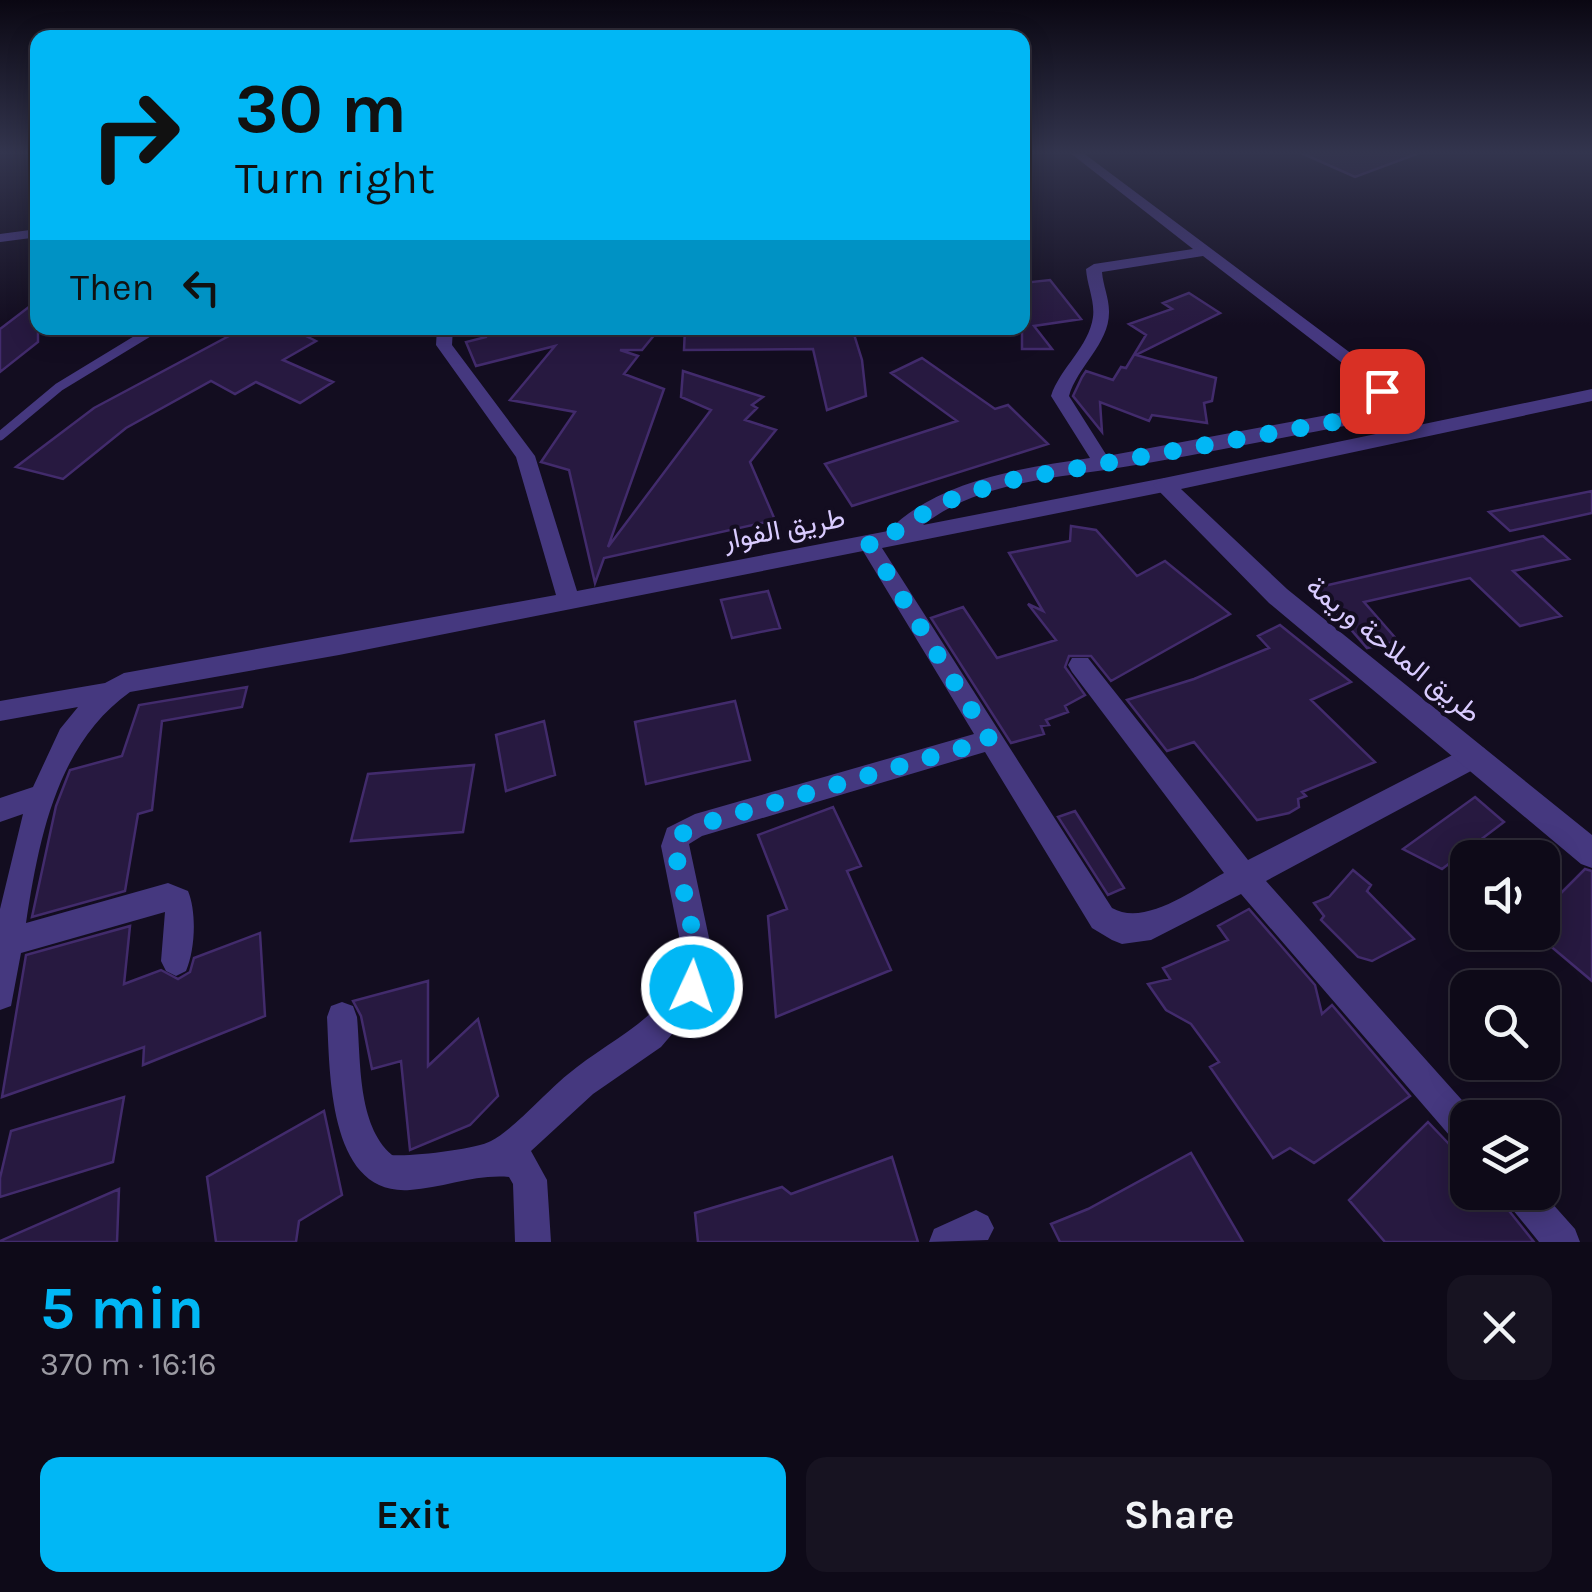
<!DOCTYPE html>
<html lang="en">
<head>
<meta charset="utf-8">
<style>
	:root { --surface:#0e0a18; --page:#171321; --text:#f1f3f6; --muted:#9b9aa2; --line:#2e2b37; --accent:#01b7f5 }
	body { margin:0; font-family:Karla,Vazirmatn,sans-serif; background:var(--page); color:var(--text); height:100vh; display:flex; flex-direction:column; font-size:38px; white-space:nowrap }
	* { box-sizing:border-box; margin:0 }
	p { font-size:32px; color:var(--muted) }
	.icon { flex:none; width:55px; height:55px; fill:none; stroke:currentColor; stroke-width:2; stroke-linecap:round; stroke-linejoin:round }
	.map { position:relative; height:1242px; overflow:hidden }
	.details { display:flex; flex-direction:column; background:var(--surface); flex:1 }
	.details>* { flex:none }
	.banner { position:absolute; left:30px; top:30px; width:1000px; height:305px; border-radius:20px; box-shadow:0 5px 25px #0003,0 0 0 2px var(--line); background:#01b7f5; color:#111; overflow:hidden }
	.controls { position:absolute; left:1450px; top:840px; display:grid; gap:20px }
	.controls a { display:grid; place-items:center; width:110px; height:110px; border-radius:20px; background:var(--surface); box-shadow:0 5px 25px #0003,0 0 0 2px var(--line); font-size:50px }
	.pin { position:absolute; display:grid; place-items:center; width:85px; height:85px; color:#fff; margin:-42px; border-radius:20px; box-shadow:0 5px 15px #0006 }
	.me { position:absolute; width:110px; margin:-55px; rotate:3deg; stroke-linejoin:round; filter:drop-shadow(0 0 8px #0008) }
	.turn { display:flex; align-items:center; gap:35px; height:210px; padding:0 40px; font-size:45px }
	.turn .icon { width:130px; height:130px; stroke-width:2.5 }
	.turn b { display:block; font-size:70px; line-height:85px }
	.then { display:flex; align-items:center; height:95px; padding:0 40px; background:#0003; gap:20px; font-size:38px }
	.round { display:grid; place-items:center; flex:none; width:105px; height:105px; border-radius:20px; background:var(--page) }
	.summary { display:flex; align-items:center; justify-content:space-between; height:170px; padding:0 40px }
	h1 { font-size:60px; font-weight:700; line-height:75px; color:var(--accent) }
	.cta { display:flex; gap:20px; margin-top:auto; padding:20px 40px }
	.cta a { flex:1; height:115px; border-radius:20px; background:var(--accent); color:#111; font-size:40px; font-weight:700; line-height:115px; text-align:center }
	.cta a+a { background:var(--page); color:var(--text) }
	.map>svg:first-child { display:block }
	.building { fill:#271940; stroke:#422b6c; stroke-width:2.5 }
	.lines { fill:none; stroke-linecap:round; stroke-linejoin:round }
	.service-far1 { stroke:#45387f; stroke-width:8 }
	.service { stroke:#45387f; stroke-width:9 }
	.minor { fill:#45387f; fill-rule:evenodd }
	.tertiary { fill:#45387f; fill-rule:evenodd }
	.route { stroke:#01b7f5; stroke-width:18; stroke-dasharray:0 32.4 }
	.labels { text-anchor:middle; stroke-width:8; stroke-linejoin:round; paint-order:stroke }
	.street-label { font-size:28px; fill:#d9cbff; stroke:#130d20 }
</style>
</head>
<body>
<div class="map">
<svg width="1592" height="1242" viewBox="0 0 1592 1242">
	<rect width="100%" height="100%" fill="#130d20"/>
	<path class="building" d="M1299,152H1417V154L1355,177Z
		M1050,280L1081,319L1034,326L1052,349H1022V283Z
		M1189,293L1220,313L1136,355L1216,378L1212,401L1204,403L1207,423L1152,415L1149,421L1100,402L1102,432L1073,396L1082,377L1086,371L1113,380L1121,367L1126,368L1146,335L1129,324L1172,309L1163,303Z
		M38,300V342L0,372V329Z
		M244,328H290L316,341L283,360L333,382L300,403L256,382L235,394L211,381L126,428L63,479L16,467L94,408Z
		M487,328H660L642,350H620L638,356L624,374L664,389L608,547L711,410L681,397L683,371L763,397L752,405L757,408L745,420L776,430L750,462L775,520L604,558L595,583L569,470L541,462L575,412L510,400L555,346L476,366L466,342L486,337Z
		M685,328H852L862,360L866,396L827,410L813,349L684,350Z
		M922,358L995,409L1008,405L1048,444L852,506L825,464L957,421L891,373Z
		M1592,491V513L1510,531L1489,512Z
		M1071,526L1096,530L1137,576L1165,561L1230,614L1111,681L1091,656H1069L1065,667L1085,695L1065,706L1068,712L1046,720L1049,725L1041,726L1044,734L1011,743L931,618L963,607L997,658L1056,640L1028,604L1043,611L1009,553L1070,541Z
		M1543,536L1569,559L1513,571L1561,616L1520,626L1470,578L1364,602L1398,641L1367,648L1315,588Z
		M768,591L780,628L732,638L721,600Z
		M1280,625L1351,682L1311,700L1375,762L1302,792L1306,796L1298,799L1299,807L1289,813L1257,820L1194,742L1167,751L1127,700L1194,679L1269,648L1258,636Z
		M247,687L242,707L162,721L152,810L138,814L125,891L32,917L56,806L70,770L122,756L139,705Z
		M735,701L750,760L646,784L635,722Z
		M544,721L555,775L506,791L496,735Z
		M474,765L463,832L351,841L368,774Z
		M1475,797L1504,822L1442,869L1403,849Z
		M833,807L861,866L847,871L891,970L776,1017L768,916L787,909L758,835Z
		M1075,811L1124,888L1108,895L1058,817Z
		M1585,869L1592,871V981L1542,939V912Z
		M1353,870L1371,885L1367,891L1414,939L1372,961L1358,957L1321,920L1324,916L1314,903L1329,897Z
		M1249,909L1315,985L1322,1014L1332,1005L1410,1096L1314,1163L1290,1148L1273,1158L1210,1067L1219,1062L1191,1024L1166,1010L1148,984L1170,979L1163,968L1228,940L1218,926Z
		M130,926L124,984L161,970L178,979L190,972L194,958L260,933L265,1016L143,1065L144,1047L2,1097L26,955Z
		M428,981V1066L478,1019L498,1096L470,1125L410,1150L401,1061L372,1069L361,1016L353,1001Z
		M124,1097L113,1162L0,1197V1178L11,1131Z
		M324,1111L342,1195L299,1221L296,1242H216L207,1177Z
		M1428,1122L1468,1164V1192H1494L1534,1242H1385L1349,1200Z
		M1191,1153L1243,1242H1060L1051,1224L1088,1209Z
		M892,1157L918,1242H698L695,1213L782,1187L791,1194Z
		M119,1189L117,1242H0V1241Z"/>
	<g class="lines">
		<path class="service-far1" d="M0,238L38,233
			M152,330L156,328"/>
		<path class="service" d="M0,436L59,387L156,328"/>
		<path class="minor" d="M1069,152H1082L1380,375C1400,401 1392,414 1362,423C1277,438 1190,457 1105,470C1044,479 974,485 923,525L1164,478L1174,485L1164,492L882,548L1112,908C1145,927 1194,889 1224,873L1072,672L1068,665L1072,658H1088L1248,860L1466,748L1475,745L1484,748L1488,756L1484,764L1266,881L1478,1118H1468V1147L1456,1143L1241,894L1151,940L1122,944L1112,940L1092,928L985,752L702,836L689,844L715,966L703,998L661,1047L593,1094L531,1151L547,1180L551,1242H515L513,1184L509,1177C475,1174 443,1188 410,1190C328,1196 330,1073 327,1017L331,1006L342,1002L353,1006L357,1017C361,1060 357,1125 392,1155C410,1157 477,1149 491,1141C513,1130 546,1092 567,1075C607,1041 665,1018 685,966L661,846L667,828L695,814L974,734L863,551L339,655L130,692C57,744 39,838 26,923L168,883L188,891C197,913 195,950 186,971L176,976L166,971L161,961L165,912L21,953L11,1006L0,1010V909L23,814L0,822V798L33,787L60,729L78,707L0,721V701L105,683L124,673L556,595L516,457L436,345L437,328H453L452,345L535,456L577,591L888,531C938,480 1022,468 1090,458L1051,396C1060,368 1089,347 1093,317C1095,301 1087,285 1086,269L1094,264L1193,249ZM1203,256L1368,383L1374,391L1370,407L1107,456L1069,396C1077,367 1110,343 1109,311C1109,298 1103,285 1102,272Z
			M1503,1192H1542L1575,1229L1580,1242H1539L1508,1204Z
			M976,1210L988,1216L994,1228L988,1240L929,1242L934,1229Z"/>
		<path class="tertiary" d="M1592,389V401L1181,489L1287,589L1592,835V868L1581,864L1269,603L1153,485L1164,478Z"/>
	</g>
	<linearGradient id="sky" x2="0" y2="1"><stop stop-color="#0a0712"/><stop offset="0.47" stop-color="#33354e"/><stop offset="1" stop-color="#33354e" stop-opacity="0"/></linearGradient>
	<rect width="1592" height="325" fill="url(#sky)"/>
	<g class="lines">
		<path class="route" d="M692,987L700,966L674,846L677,837L695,826L990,740L868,542C896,536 912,519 937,506C961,494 987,488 1012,480L1362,417L1376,411L1384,402L1382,391"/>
	</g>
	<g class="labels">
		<g class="street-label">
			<text transform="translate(784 528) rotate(-11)" y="10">طريق الفوار</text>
			<text transform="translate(1394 649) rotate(39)" y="10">طريق الملاحة وريمة</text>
		</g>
	</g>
</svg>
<div class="controls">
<a><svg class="icon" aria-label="sound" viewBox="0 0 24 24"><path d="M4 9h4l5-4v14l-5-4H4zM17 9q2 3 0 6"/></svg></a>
<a><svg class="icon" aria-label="search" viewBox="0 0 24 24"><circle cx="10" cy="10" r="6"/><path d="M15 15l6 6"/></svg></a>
<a><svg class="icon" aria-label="layers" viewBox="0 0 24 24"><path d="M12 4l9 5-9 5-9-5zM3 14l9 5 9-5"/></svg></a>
</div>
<div class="pin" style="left:1382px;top:391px;background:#d93025"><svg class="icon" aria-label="arrive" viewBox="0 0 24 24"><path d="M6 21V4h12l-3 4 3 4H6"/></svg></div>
<svg class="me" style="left:692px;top:987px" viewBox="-20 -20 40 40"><circle r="17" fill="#01b7f5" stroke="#fff" stroke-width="3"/><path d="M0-11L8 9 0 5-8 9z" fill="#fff"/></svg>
<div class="banner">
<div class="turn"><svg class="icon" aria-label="right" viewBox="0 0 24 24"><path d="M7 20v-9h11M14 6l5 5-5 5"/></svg><div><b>30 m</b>Turn right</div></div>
<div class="then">Then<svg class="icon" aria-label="left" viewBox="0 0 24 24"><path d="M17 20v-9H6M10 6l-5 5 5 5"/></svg></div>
</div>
</div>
<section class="details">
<div class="summary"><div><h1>5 min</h1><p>370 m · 16:16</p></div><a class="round"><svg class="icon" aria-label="close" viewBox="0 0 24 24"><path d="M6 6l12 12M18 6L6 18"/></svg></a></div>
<div class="cta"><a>Exit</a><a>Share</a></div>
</section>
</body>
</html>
